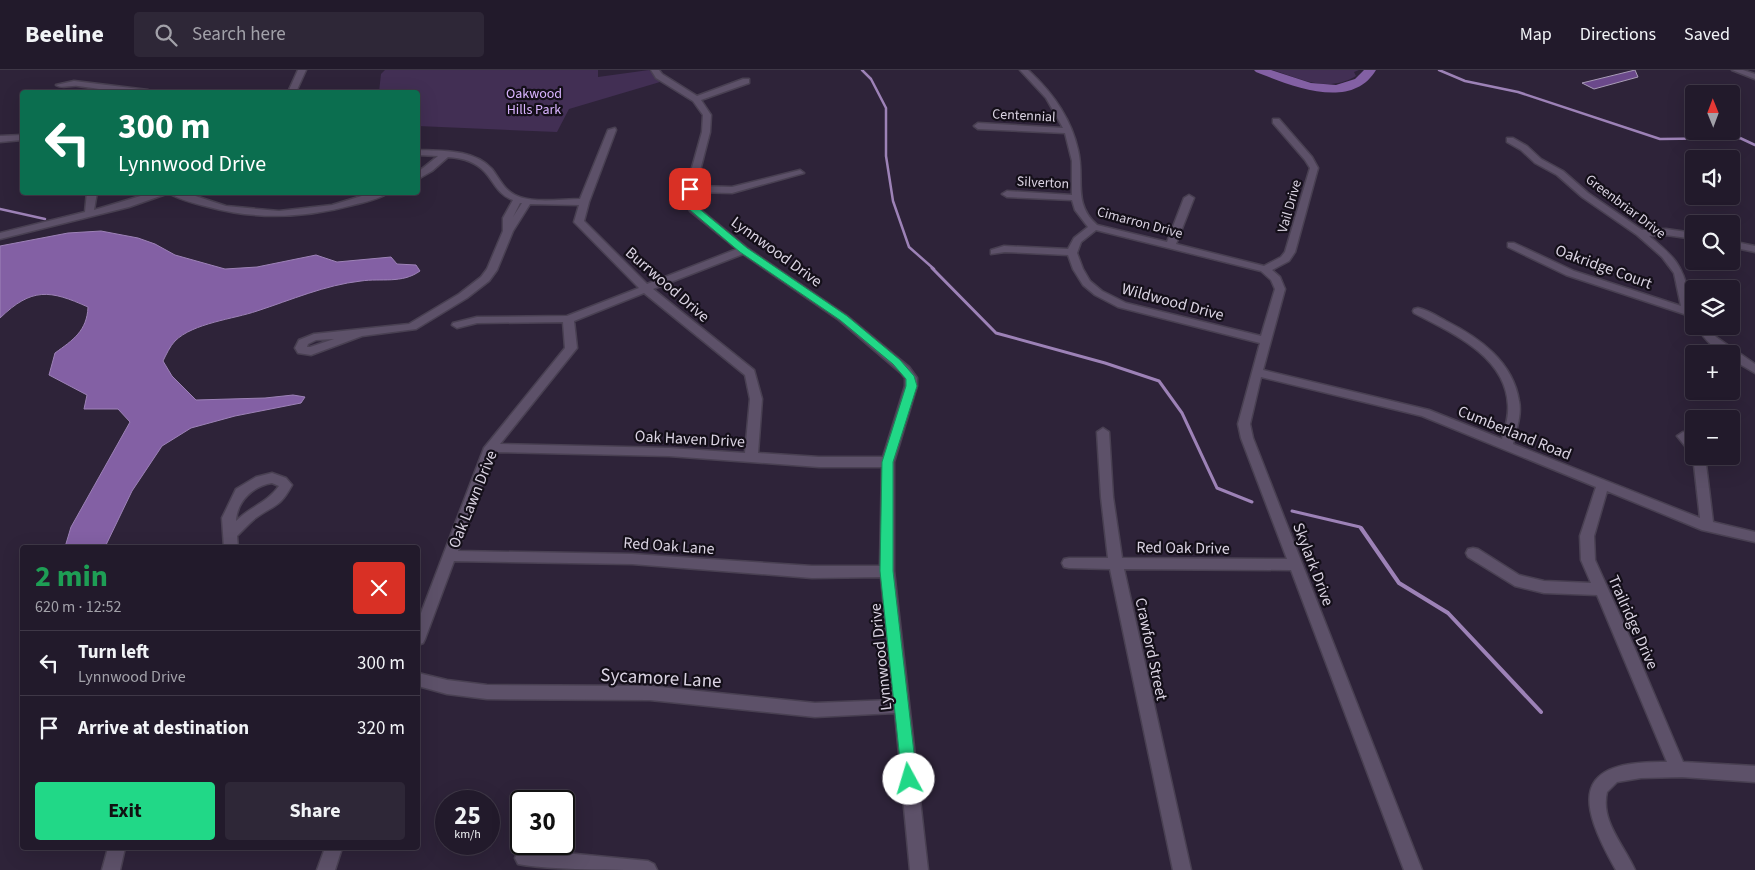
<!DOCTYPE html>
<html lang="en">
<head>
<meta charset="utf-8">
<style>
	:root { --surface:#221a2b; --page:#2e2737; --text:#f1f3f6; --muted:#a2a1a9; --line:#3f3847; --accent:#21d887 }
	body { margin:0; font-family:"Source Sans 3",sans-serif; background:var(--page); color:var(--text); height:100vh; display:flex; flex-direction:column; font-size:19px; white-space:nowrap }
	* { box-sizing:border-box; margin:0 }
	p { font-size:16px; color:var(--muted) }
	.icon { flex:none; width:28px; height:28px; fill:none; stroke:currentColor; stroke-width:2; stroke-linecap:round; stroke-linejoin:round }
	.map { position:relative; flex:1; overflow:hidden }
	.details { position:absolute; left:20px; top:475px; width:400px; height:305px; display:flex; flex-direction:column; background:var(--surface); border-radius:5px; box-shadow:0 5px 20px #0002,0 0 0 1px var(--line) }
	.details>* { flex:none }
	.top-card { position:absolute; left:20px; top:20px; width:400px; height:105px; border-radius:5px; box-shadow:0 5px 20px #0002,0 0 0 1px var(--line); background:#0b6e4f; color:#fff; overflow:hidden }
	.needle { width:32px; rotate:359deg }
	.fabs { position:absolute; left:1685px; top:15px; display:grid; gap:10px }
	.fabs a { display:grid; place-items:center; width:55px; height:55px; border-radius:5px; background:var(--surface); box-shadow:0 5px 20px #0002,0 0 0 1px var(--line); font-size:25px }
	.speed { position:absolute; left:435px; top:720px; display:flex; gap:10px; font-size:25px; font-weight:700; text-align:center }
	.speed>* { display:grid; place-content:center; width:65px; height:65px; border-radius:50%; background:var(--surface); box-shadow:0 5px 20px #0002,0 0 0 1px var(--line); line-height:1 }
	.speed small { font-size:12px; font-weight:400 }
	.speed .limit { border:2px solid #111; border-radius:8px; background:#fff; color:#111 }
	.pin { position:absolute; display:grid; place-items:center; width:42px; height:42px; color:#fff; margin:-21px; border-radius:10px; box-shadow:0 2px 8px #0006 }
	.me { position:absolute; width:55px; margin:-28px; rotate:354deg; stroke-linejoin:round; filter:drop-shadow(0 0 4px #0008) }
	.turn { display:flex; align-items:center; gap:18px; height:105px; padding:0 15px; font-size:22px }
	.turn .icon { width:65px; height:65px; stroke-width:2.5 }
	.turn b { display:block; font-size:35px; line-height:42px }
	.round { display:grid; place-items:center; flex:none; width:52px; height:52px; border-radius:5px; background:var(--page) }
	.headline { display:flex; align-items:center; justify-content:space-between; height:85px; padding:0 15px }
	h1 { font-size:30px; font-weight:700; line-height:38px; color:#1e9e55 }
	.primary-button { display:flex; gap:10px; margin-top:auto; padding:10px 15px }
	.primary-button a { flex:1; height:58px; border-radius:5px; background:var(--accent); color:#111; font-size:20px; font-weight:700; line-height:58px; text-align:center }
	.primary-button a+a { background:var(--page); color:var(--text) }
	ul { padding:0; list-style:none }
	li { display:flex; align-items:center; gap:15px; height:65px; padding:0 15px; border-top:1px solid var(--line) }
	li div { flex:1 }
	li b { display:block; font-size:19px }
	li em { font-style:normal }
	header { display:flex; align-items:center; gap:30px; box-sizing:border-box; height:70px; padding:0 25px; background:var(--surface); border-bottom:1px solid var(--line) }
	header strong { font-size:24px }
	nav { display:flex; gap:28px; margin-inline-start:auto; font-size:18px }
	.search { width:350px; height:45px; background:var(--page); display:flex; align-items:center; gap:12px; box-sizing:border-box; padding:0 18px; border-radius:5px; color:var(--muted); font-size:19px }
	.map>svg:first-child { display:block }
	.green { fill:#422f54 }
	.water { fill:#8360a4; stroke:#9d82b7 }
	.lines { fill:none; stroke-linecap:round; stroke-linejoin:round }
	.stream-far2 { stroke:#9d82b7; stroke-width:2.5 }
	.stream-far1 { stroke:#9d82b7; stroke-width:3 }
	.stream { stroke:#9d82b7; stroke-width:4 }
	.river { fill:#8360a4; fill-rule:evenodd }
	.building { fill:#6b498b; stroke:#a99cb7 }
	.minor-casing { stroke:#494052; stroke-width:3 }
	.minor { fill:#5d5169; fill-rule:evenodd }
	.route { fill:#21d887; stroke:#158c58 }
	.labels { text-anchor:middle; stroke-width:4.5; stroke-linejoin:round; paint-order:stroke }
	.far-park-label { font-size:14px; fill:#d8b3fe; stroke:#140f19 }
	.far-street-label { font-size:14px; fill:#dad3e2; stroke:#140f19 }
	.street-label { font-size:16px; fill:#dad3e2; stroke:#140f19 }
	.near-street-label { font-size:19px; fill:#dad3e2; stroke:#140f19 }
</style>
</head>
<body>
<header>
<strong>Beeline</strong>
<div class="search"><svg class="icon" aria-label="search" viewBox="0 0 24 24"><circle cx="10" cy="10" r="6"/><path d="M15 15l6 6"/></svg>Search here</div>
<nav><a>Map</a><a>Directions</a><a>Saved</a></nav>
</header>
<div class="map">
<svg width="1755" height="800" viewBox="0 0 1755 800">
	<rect width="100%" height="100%" fill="#2e2339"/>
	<path class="green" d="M385,0H598V7L649,0L660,12L569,39L557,62L418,56V22H379L381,4Z
		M1273,0H1359L1354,2L1356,6C1328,23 1301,9 1273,0Z"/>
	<path class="water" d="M101,161L138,168L155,174L175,185L225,199L257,197L316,185L337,192L391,187L397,194L416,195L420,201C402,214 381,208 361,211C325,215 291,230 257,241C234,249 193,253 175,271C170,276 166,285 163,291L172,306L196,330L265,328L293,325L305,327L301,333L235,346L191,358L162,376L132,421L105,477H65L71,457L130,352L118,339H84L87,325L49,305L55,283C73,270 87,261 88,237C50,220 32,217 0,248V176L68,163Z"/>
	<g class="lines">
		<path class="stream-far2" d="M862,0L871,9L886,38V86L893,131L909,177L934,199
			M1439,0L1465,11L1518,22L1660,69L1740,68L1755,75
			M0,139L45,149"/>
		<path class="stream-far1" d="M932,198L996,263L1105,293L1159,311L1182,343L1217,418L1252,432
			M1292,441L1360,457L1362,459"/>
		<path class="stream" d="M1361,458L1399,513L1448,543L1541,642"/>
		<path class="river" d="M1254,0H1271L1311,13L1336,15L1355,9L1364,0H1376C1351,42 1290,15 1256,2Z"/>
	</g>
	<path class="building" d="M1635,0L1638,7L1594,19L1582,13Z"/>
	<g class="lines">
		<defs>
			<path id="minor" d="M298,0H306L296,22H288Z
				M651,0H659L662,4L697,26L743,9H749V13L701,30L711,45L710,62L696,116L732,117L800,100L804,103L732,123L695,122L693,130L697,137L747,178L847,246L909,297L917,308V316L894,392V501L928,800H910L895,643L815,647L650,630L487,629L447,624L418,616V603L447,610L487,615L650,616L815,633L893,630L881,507L812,508L632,494L454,491L425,569L423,573L418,575V551L484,378L565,278L563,252L477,253L457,258L452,255L453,253L477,247L567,246L639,218L576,154L574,152L579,135L530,134L513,161L497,200L489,211L467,228L416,259L362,266L311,285L298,283L295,278L299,270L314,264L409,254L459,224L481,207L487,199L503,161V148L513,130C498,125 494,112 485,102C475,91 462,88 448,87L432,101L418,109V102L438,86L418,85V80C442,81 474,79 492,99C499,108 504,120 515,125C534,134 560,129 580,129L608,60L615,58L616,60L589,132L584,151L647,214L737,179L690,141L683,130L702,62L703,45L693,31L656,8ZM520,133H522L513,147ZM743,184L839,250L901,303L905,308V316L883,387H819L758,383L762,329L754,300L653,219ZM644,223L745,305L750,329L745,383L669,378L500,374L577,278L574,251ZM334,269L310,277H307L308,274L316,270ZM494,382L669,386L819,397H882L880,496H812L632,484L458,481Z
				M1020,0H1028C1052,22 1071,48 1078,80C1085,109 1072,133 1097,155L1167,172L1184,128L1189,125L1194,128L1176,174L1264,196L1281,187L1285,182L1310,98L1305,90L1273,53V49H1279L1312,87L1318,98L1295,182L1289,191L1272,200L1280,207L1285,219L1263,300L1429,340L1502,369C1505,358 1509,347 1508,335C1506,286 1452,263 1414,243L1413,241L1414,239L1418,238C1428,240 1437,246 1446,251C1480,268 1513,292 1519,331C1522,345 1516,360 1513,374L1700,448L1693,386L1694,384V386H1705L1713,452L1755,462V472L1702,460L1607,421L1594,466L1595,490L1635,579L1683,692L1755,696V712L1682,707L1641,708L1617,712L1607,722C1600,751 1624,775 1635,800H1616C1577,731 1571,690 1667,692L1597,525L1544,523L1515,516L1468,487L1466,483L1468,479L1473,478L1478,479L1519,505L1544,511L1591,513L1581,490L1580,466L1596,417L1422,346L1261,307L1250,354L1253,368L1422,800H1404L1291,500L1124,499L1191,800H1173L1110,499L1069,498L1064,497L1062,493L1064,489L1069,488H1108L1101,427L1097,362L1103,358L1109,362L1113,427L1122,488L1287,489L1241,368L1238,354L1260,273L1118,237L1095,225L1083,215L1073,199L1068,185L1005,182L991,184V180L1004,176L1068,179L1074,168L1088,157L1075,140L1072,130L1007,127L1002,124L1007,121L1072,125V91L1065,63L978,59L974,56L978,53L1063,58L1046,28ZM1096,160L1261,201L1271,210L1275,219L1261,266L1126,233L1102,221L1090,211L1083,199L1077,183L1081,172Z
				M1732,0H1743L1755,4V9Z
				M74,11L148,20L152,22C129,25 102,19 78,16C71,15 62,19 56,15Z
				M22,65V70L0,72V66Z
				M1507,68H1513L1527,76L1541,89L1563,101L1588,123L1642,160L1666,159L1694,163V169L1666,165L1649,166C1673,186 1682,193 1689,225C1691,234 1694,242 1694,251L1684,244L1566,205L1508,177V173H1514L1574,201L1681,236L1674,203L1662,187L1637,165L1582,127L1557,105L1535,93L1521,80L1507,72Z
				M87,122H97L94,140L154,122H183L226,136L279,141L332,135L375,122H389C380,129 365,132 353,135C305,148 257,150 209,137C196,134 180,130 169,123L129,137L0,169V163L85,142Z
				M1731,171L1755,176V182L1731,177Z
				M1696,256H1707L1716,267L1755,294V303L1731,289V284C1716,284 1704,268 1696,256Z
				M1683,362L1687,363L1694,371V383L1690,382L1677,366Z
				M272,403L286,408L292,415C280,437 276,434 257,447C250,452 243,460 237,466L238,478H224L222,448L236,419L256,407ZM272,413L279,416C267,433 251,436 236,451C237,431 253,416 272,413Z
				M108,778H125L120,800H102Z
				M325,778H342L335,800H317Z
				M524,779L648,791L654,794L657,800C623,800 546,800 518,794L515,788L518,782Z"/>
		</defs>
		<use href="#minor" class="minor-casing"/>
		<use href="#minor" class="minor"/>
	</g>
	<path class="route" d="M687,117L694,119L692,130L697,137L747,178L847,246L900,290L914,306L917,316L893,392V501L917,709L914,714L909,716L904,714L902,709L880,501L882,392L906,316V309L893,294L840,250L740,182L690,140L684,130Z"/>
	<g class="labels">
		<g class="far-park-label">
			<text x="534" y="28">Oakwood<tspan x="534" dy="16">Hills Park</tspan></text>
		</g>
		<g class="far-street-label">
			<text transform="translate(1024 45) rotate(3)" y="5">Centennial</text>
			<text transform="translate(1043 112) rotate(3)" y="5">Silverton</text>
			<text transform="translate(1289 136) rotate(-74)" y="5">Vail Drive</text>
			<text transform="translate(1626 136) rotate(37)" y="5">Greenbriar Drive</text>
			<text transform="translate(1140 152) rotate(15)" y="5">Cimarron Drive</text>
		</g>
		<g class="street-label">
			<text transform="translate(777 181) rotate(36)" y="6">Lynnwood Drive</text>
			<text transform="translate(1604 196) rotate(20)" y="6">Oakridge Court</text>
			<text transform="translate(668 214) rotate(41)" y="6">Burrwood Drive</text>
			<text transform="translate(1173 231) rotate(15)" y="6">Wildwood Drive</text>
			<text transform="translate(1515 362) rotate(22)" y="6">Cumberland Road</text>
			<text transform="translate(690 368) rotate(3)" y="6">Oak Haven Drive</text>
			<text transform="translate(472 429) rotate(-68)" y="6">Oak Lawn Drive</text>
			<text transform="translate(669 475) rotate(4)" y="6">Red Oak Lane</text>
			<text transform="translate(1183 477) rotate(1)" y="6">Red Oak Drive</text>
			<text transform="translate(1314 494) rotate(69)" y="6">Skylark Drive</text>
			<text transform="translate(1634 552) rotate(66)" y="6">Trailridge Drive</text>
			<text transform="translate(1152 579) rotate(78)" y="6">Crawford Street</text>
			<text transform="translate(880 587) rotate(-96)" y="6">Lynnwood Drive</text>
		</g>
		<g class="near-street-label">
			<text transform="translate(661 607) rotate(3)" y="7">Sycamore Lane</text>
		</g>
	</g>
</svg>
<div class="fabs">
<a><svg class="needle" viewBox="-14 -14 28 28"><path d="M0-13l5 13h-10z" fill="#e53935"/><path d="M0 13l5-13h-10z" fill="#a2a1a9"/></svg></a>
<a><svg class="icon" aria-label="sound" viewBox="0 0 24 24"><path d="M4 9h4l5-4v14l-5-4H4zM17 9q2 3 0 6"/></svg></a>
<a><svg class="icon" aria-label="search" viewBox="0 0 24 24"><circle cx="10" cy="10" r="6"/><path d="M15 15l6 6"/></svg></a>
<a><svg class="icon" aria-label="layers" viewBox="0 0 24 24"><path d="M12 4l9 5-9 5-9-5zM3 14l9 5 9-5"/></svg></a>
<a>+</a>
<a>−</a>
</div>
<div class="speed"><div>25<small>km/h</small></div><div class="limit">30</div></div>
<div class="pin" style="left:690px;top:119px;background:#d93025"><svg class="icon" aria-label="arrive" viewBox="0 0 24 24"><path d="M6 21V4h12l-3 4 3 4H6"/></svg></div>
<svg class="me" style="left:909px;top:709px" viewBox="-20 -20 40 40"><circle r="19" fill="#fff"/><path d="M0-13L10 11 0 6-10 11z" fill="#21d887"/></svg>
<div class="top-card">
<div class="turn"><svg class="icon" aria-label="left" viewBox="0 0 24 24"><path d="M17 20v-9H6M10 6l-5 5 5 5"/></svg><div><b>300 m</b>Lynnwood Drive</div></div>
</div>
<section class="details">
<div class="headline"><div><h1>2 min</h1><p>620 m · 12:52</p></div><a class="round" style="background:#d93025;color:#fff"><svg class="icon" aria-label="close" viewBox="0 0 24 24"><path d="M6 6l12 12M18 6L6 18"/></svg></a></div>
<ul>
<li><svg class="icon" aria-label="left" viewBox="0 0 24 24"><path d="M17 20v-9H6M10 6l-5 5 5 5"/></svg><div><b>Turn left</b><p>Lynnwood Drive</p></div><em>300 m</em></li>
<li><svg class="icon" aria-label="arrive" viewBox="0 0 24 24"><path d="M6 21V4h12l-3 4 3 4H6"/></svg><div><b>Arrive at destination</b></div><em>320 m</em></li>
</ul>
<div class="primary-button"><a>Exit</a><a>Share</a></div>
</section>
</div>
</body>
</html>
